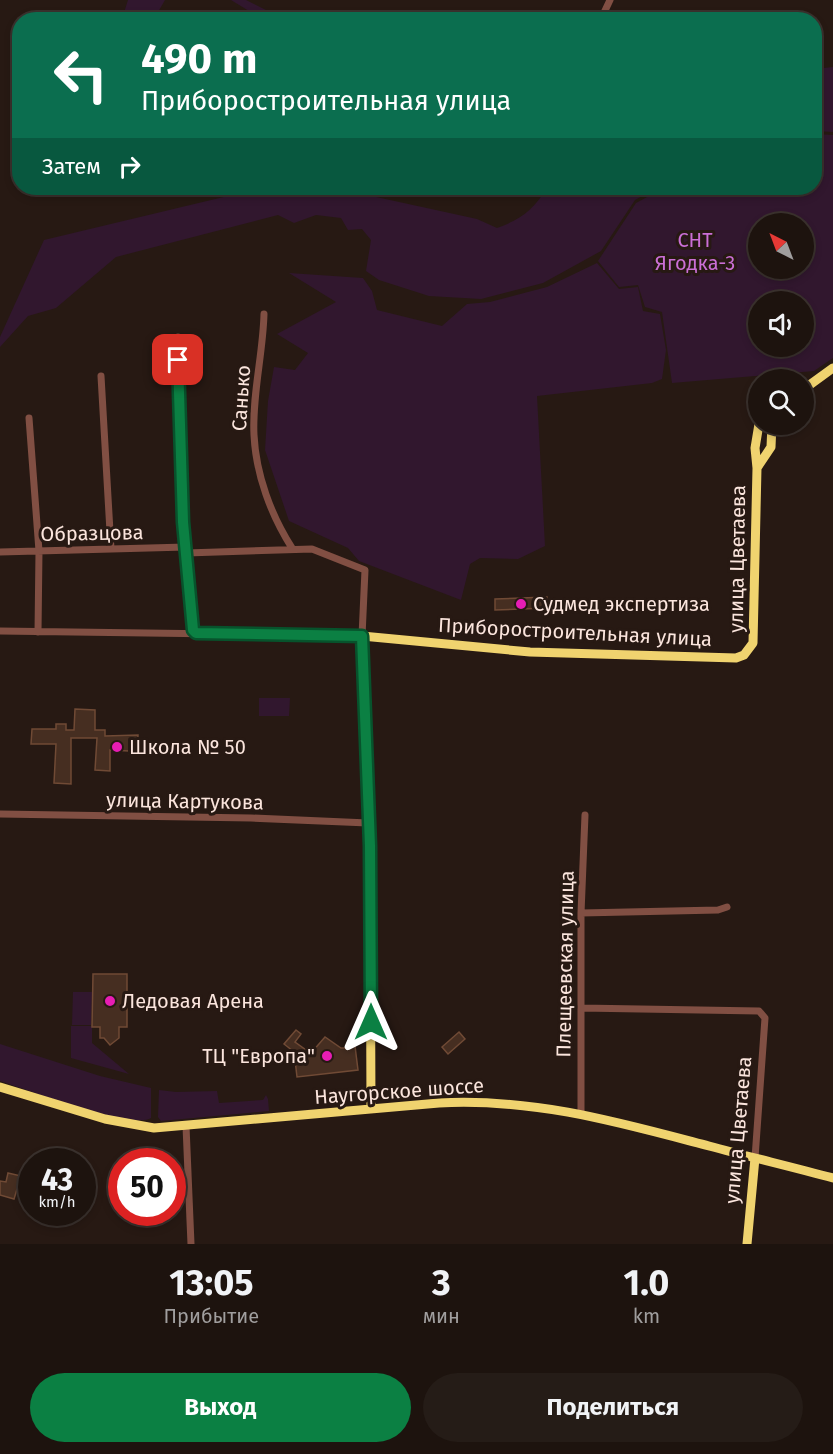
<!DOCTYPE html>
<html lang="ru">
<head>
<meta charset="utf-8">
<style>
	:root { --surface:#1d130e; --page:#251c17; --text:#f1f3f6; --muted:#a09e9e; --line:#3b322e; --accent:#0b8043 }
	body { margin:0; font-family:"Fira Sans",sans-serif; background:var(--page); color:var(--text); height:100vh; display:flex; flex-direction:column; font-size:22px; white-space:nowrap }
	* { box-sizing:border-box; margin:0 }
	p { font-size:20px; color:var(--muted) }
	.icon { flex:none; width:33px; height:33px; fill:none; stroke:currentColor; stroke-width:2; stroke-linecap:round; stroke-linejoin:round }
	.map { position:relative; height:1244px; overflow:hidden }
	.drawer { display:flex; flex-direction:column; background:var(--surface); flex:1 }
	.drawer>* { flex:none }
	.hud { position:absolute; left:12px; top:12px; width:810px; height:183px; border-radius:24px; box-shadow:0 3px 9px #0003,0 0 0 2px var(--line); background:#0b6e4f; color:#fff; overflow:hidden }
	.needle { width:39px; rotate:318deg }
	.controls { position:absolute; left:748px; top:213px; display:grid; gap:12px }
	.controls a { display:grid; place-items:center; width:66px; height:66px; border-radius:50%; background:var(--surface); box-shadow:0 3px 9px #0003,0 0 0 2px var(--line); font-size:30px }
	.speed { position:absolute; left:18px; top:1148px; display:flex; gap:12px; font-size:30px; font-weight:700; text-align:center }
	.speed>* { display:grid; place-content:center; width:78px; height:78px; border-radius:50%; background:var(--surface); box-shadow:0 3px 9px #0003,0 0 0 2px var(--line); line-height:1 }
	.speed small { font-size:15px; font-weight:400 }
	.speed .limit { border:9px solid #d22; background:#fff; color:#111 }
	.pin { position:absolute; display:grid; place-items:center; width:51px; height:51px; color:#fff; margin:-26px; border-radius:12px; box-shadow:0 3px 9px #0006 }
	.me { position:absolute; width:66px; margin:-33px; rotate:0deg; stroke-linejoin:round; filter:drop-shadow(0 0 4px #0008) }
	.turn { display:flex; align-items:center; gap:21px; height:126px; padding:0 30px; font-size:27px }
	.turn .icon { width:78px; height:78px; stroke-width:2.5 }
	.turn b { display:block; font-size:42px; line-height:51px }
	.then { display:flex; align-items:center; height:57px; padding:0 30px; background:#0003; gap:12px; font-size:22px }
	.eta { display:flex; justify-content:space-evenly; align-items:center; height:102px; text-align:center }
	.eta b { font-size:36px; font-weight:700; line-height:42px }
	.button { display:flex; gap:12px; margin-top:auto; padding:12px 30px }
	.button a { flex:1; height:69px; border-radius:36px; background:var(--accent); color:#fff; font-size:24px; font-weight:700; line-height:69px; text-align:center }
	.button a+a { background:var(--page); color:var(--text) }
	.map>svg:first-child { display:block }
	.green { fill:#31172e; fill-rule:evenodd }
	.building { fill:#462e21; stroke:#704a35; stroke-width:1.5 }
	.lines { fill:none; stroke-linecap:round; stroke-linejoin:round }
	.minor { stroke:#814f43; stroke-width:7 }
	.major { stroke:#f0d36f; stroke-width:9 }
	.route-casing { stroke:#07532c; stroke-width:15 }
	.route { stroke:#0b8043; stroke-width:10 }
	.poi-dot { fill:#e71db4; stroke:#271913; stroke-width:2 }
	.labels { text-anchor:middle; stroke-width:6; stroke-linejoin:round; paint-order:stroke }
	.park-label { font-size:20px; fill:#cb6fd5; stroke:#271913 }
	.street-label { font-size:20px; fill:#fbe5dd; stroke:#271913 }
	.poi-label { font-size:20px; fill:#fbe5dd; stroke:#271913; text-anchor:start }
</style>
</head>
<body>
<div class="map">
<svg width="833" height="1244" viewBox="0 0 833 1244">
	<rect width="100%" height="100%" fill="#271913"/>
	<path class="green" d="M128,0H165L154,19H122Z
		M231,0H246L284,19H262Z
		M833,67V132L815,131V69Z
		M815,134L833,135V358L814,371L672,383L662,312L645,307L638,285L619,287L598,261L636,203L664,188H814ZM759,224H804V268H759ZM759,302H804V346H759Z
		M261,188H335L477,219L497,228C522,219 533,210 547,188H657L635,200L601,251L543,283L481,299L429,296L379,280L366,271L371,240L362,229L348,230L341,218L316,215L294,223L278,215L116,257L56,308L28,316L0,347V337L44,240Z
		M597,263L619,289L638,287L643,311L660,314L666,350L662,379L652,383L537,396L545,546L518,559L480,558L470,564L461,600L359,561L348,548L289,521L265,450L268,401L274,367L295,370L308,353L277,334L336,302L289,273L363,278L372,291L377,310L442,326L467,304L490,302L547,287Z
		M259,698H290L289,716H259Z
		M73,992H92L91,1025H72Z
		M71,1026H92V1043L129,1074L71,1058Z
		M0,1044L100,1076L151,1088V1118C132,1130 26,1089 0,1081Z
		M159,1090L176,1092L217,1091L219,1103L263,1100L266,1095L268,1099L269,1111L161,1121L158,1117Z"/>
	<path class="building" d="M547,597V608L495,610V599Z
		M75,709L95,710V730H105V736L138,735L137,755L129,754V751L110,750V771L95,770L97,738H71V784L54,783L56,744H31L32,729H56V724H66V730H74Z
		M93,974H127V1027H119V1038L110,1045L104,1038H100V1027H92Z
		M296,1030L301,1034L295,1042L309,1052H312L325,1037L341,1048H345L354,1038L358,1070L297,1077L295,1060L303,1059L284,1044Z
		M459,1032L465,1039L448,1054L442,1047Z
		M8,1173L21,1176L14,1199L0,1195V1181L6,1182Z"/>
	<g class="lines">
		<path class="minor" d="M604,20L602,17L610,0
			M264,314C263,354 252,395 254,435C256,475 271,515 292,548
			M178,337L183,522L186,553
			M101,376L111,549
			M29,418L39,551L38,632
			M0,552L186,547
			M0,631L362,636L365,570L312,549L186,553L191,627L196,632
			M0,814L251,818L368,823
			M581,913L718,910L727,907
			M581,1008L759,1011L765,1018L755,1158
			M581,1113V913L585,815
			M186,1126L191,1244"/>
		<path class="major" d="M804,389L833,368
			M757,468L771,447L772,424
			M0,1087L105,1119L154,1128L439,1103C535,1098 618,1122 709,1146C750,1157 792,1167 833,1178
			M371,1109L370,846L362,636L530,652L736,658L744,655L753,643L757,468L755,448L759,424
			M747,1244L755,1158"/>
	</g>
	<g class="lines">
		<defs>
			<path id="route" d="M178,360L183,522L193,630L196,633L362,636L370,846L371,1022"/>
		</defs>
		<use href="#route" class="route-casing"/>
		<use href="#route" class="route"/>
	</g>
	<g class="poi-dot">
		<circle cx="521" cy="604" r="6"/>
		<circle cx="117" cy="747" r="6"/>
		<circle cx="110" cy="1001" r="6"/>
		<circle cx="327" cy="1056" r="6"/>
	</g>
	<g class="labels">
		<g class="park-label">
			<text x="695" y="247">СНТ<tspan x="695" dy="23">Ягодка-3</tspan></text>
		</g>
		<g class="street-label">
			<text transform="translate(241 398) rotate(-86)" y="7">Санько</text>
			<text transform="translate(92 533) rotate(-1)" y="7">Образцова</text>
			<text transform="translate(737 559) rotate(-89)" y="7">улица Цветаева</text>
			<text transform="translate(575 632) rotate(3)" y="7">Приборостроительная улица</text>
			<text transform="translate(185 801) rotate(1)" y="7">улица Картукова</text>
			<text transform="translate(565 964) rotate(-89)" y="7">Плещеевская улица</text>
			<text transform="translate(399 1091) rotate(-4)" y="7">Наугорское шоссе</text>
			<text transform="translate(738 1130) rotate(-85)" y="7">улица Цветаева</text>
		</g>
		<g class="poi-label">
			<text x="533" y="611">Судмед экспертиза</text>
			<text x="129" y="754">Школа № 50</text>
			<text x="122" y="1008">Ледовая Арена</text>
			<text x="315" y="1063" text-anchor="end">ТЦ "Европа"</text>
		</g>
	</g>
</svg>
<div class="controls">
<a><svg class="needle" viewBox="-14 -14 28 28"><path d="M0-13l5 13h-10z" fill="#e53935"/><path d="M0 13l5-13h-10z" fill="#a09e9e"/></svg></a>
<a><svg class="icon" aria-label="sound" viewBox="0 0 24 24"><path d="M4 9h4l5-4v14l-5-4H4zM17 9q2 3 0 6"/></svg></a>
<a><svg class="icon" aria-label="search" viewBox="0 0 24 24"><circle cx="10" cy="10" r="6"/><path d="M15 15l6 6"/></svg></a>
</div>
<div class="speed"><div>43<small>km/h</small></div><div class="limit">50</div></div>
<div class="pin" style="left:178px;top:360px;background:#d93025"><svg class="icon" aria-label="arrive" viewBox="0 0 24 24"><path d="M6 21V4h12l-3 4 3 4H6"/></svg></div>
<svg class="me" style="left:371px;top:1022px" viewBox="-20 -20 40 40"><path d="M0-17L14 15 0 8-14 15z" fill="#0b8043" stroke="#fff" stroke-width="4"/></svg>
<div class="hud">
<div class="turn"><svg class="icon" aria-label="left" viewBox="0 0 24 24"><path d="M17 20v-9H6M10 6l-5 5 5 5"/></svg><div><b>490 m</b>Приборостроительная улица</div></div>
<div class="then">Затем<svg class="icon" aria-label="right" viewBox="0 0 24 24"><path d="M7 20v-9h11M14 6l5 5-5 5"/></svg></div>
</div>
</div>
<section class="drawer">
<div class="eta">
<div><b>13:05</b><p>Прибытие</p></div>
<div><b>3</b><p>мин</p></div>
<div><b>1.0</b><p>km</p></div>
</div>
<div class="button"><a>Выход</a><a>Поделиться</a></div>
</section>
</body>
</html>
